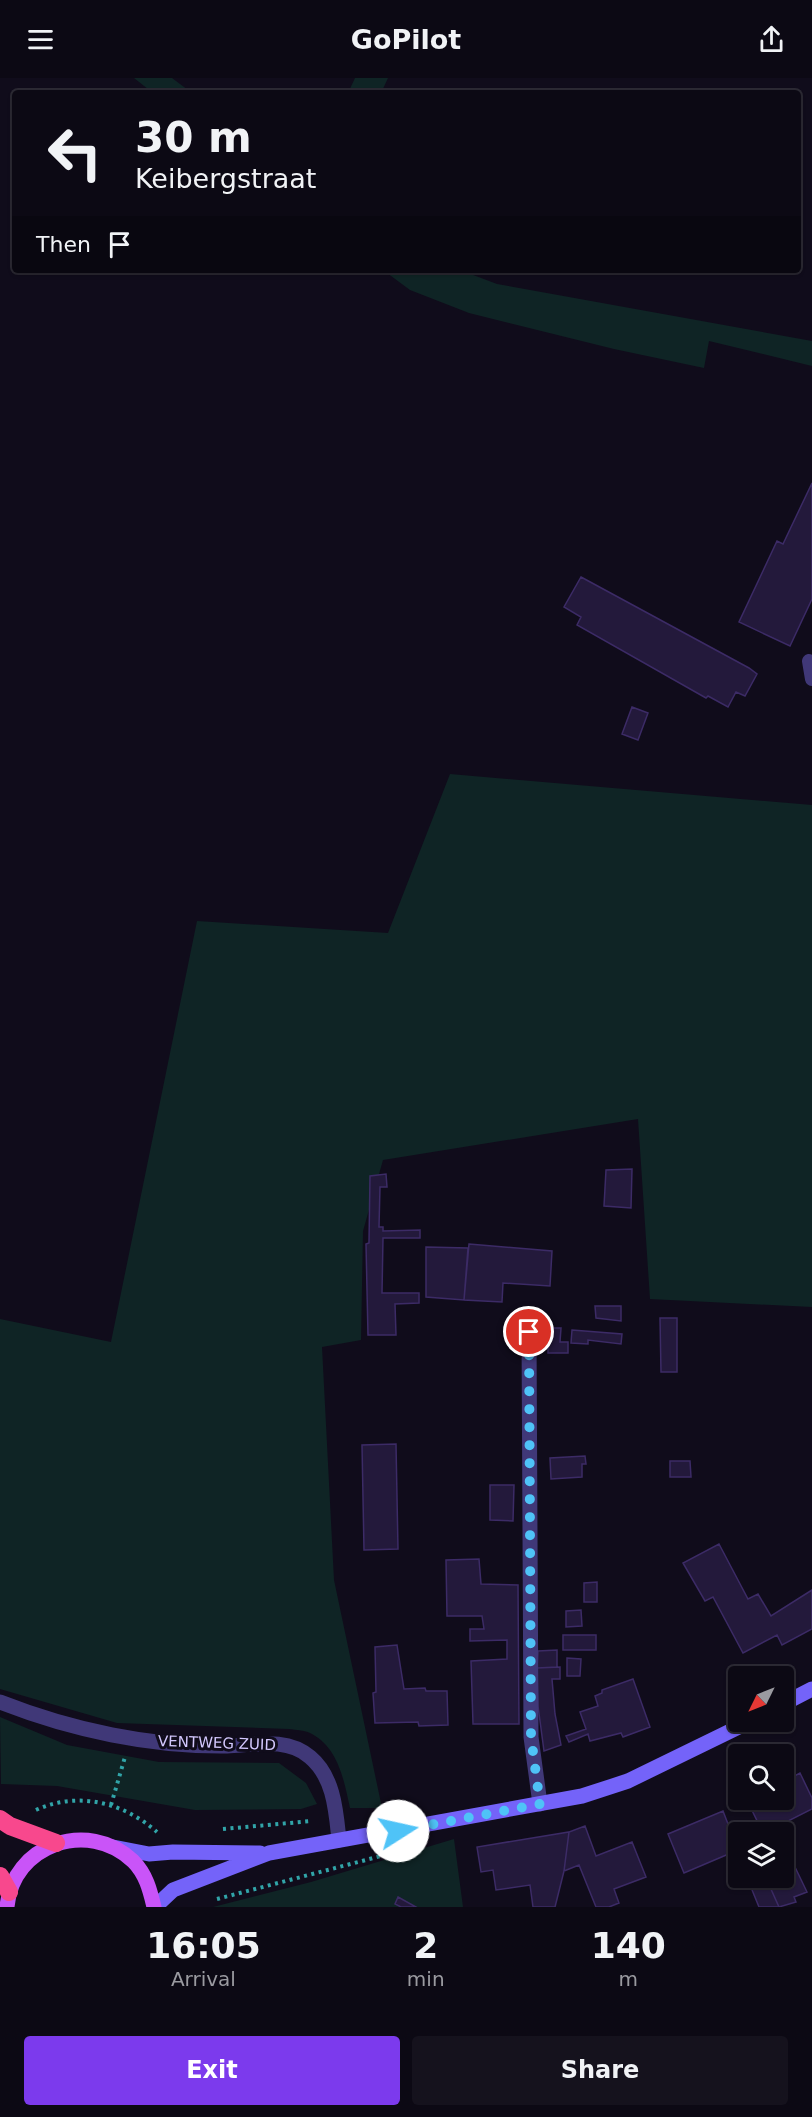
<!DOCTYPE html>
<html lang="en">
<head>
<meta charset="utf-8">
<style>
	:root { --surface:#0c0914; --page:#15121d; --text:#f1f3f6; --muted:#9a9aa0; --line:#2c2a34; --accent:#7c3aed }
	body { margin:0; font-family:"DejaVu Sans",sans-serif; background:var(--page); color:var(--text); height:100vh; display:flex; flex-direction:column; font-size:22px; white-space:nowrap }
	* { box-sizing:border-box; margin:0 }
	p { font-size:20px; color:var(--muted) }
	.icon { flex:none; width:33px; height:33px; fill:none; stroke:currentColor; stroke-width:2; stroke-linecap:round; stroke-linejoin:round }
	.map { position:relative; height:1829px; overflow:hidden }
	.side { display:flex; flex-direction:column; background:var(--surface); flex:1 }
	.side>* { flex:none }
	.banner { position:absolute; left:12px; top:12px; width:789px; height:183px; border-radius:6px; box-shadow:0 2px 4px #0004,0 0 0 2px var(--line); background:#0c0914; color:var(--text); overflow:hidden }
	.needle { width:39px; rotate:227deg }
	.buttons { position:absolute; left:728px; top:1588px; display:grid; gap:12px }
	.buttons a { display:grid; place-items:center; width:66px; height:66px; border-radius:6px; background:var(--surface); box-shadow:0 2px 4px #0004,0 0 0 2px var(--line); font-size:30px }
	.pin { position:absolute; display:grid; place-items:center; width:51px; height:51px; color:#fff; margin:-26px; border:3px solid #fff; border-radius:50%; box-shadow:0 2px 6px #0007 }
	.me { position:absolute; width:66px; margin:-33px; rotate:80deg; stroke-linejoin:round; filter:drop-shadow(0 0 4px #0008) }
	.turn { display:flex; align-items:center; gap:21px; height:126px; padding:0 24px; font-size:27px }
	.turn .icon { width:78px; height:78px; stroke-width:2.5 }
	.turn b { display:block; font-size:42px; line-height:51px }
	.then { display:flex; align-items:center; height:57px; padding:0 24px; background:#0003; gap:12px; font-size:22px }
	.eta { display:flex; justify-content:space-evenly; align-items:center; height:102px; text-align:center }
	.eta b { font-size:36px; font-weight:600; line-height:42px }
	.cta { display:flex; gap:12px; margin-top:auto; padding:12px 24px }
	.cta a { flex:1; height:69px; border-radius:6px; background:var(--accent); color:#fff; font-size:24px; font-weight:600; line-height:69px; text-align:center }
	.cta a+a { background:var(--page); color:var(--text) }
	header { display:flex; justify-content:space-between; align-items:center; height:78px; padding:0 24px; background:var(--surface); font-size:27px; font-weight:600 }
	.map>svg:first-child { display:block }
	.green { fill:#0f2425 }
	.building { fill:#23193b; stroke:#3c2b66; stroke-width:1.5 }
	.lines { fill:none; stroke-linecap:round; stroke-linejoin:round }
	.path { stroke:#31a4a8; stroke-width:4; stroke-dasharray:3 4.5; stroke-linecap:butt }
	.lane { stroke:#403878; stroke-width:14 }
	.street { stroke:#403878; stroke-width:15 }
	.secondary { stroke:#7463f9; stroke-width:15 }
	.primary { stroke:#c954f8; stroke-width:15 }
	.highway { stroke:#f8488d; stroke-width:18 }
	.route { stroke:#4fc3f7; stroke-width:10; stroke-dasharray:0 18 }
	.labels { text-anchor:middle; stroke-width:6; stroke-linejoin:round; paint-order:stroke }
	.street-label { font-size:15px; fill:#d3c8fd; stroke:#100c1b }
</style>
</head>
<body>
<header><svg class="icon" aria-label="menu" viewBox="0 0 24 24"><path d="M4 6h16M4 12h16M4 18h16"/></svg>GoPilot<svg class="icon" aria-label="share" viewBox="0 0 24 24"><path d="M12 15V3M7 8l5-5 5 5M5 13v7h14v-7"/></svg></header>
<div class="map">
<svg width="812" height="1829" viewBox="0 0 812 1829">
	<rect width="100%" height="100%" fill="#100c1b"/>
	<path class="green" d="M134,0H172L192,15H153Z
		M355,0H388L381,15H348Z
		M383,192H460L497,206L812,263V288L709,263L704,290L614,271L469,235L410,212Z
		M450,696L812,727V1229L650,1221L638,1041L383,1082L363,1153L361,1262L322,1269L334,1502L382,1730H350C344,1703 339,1671 312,1656C306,1652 296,1652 289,1651L117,1645L0,1611V1241L111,1264L197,843L388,855Z
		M0,1639L67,1667L159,1684L279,1685L306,1705L317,1726L301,1731L195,1732L57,1708L1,1706Z
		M454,1761L463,1829H213L311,1804Z"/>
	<path class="building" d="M812,405V521L790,568L739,544L777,463L783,466Z
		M581,499L749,590L757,596L745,618L736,614L728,629L708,618L706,620L577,547L581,539L564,529Z
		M632,629L648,635L638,662L622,656Z
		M632,1091L631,1130L604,1128L606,1092Z
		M386,1096L387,1109H380L379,1149H383V1153L420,1152V1160H383L382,1215H419V1225L395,1226L396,1257H368L366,1166L369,1165L370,1098Z
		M469,1166L552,1173L550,1208L503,1205L502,1224L464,1222Z
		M426,1169L468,1170L464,1222L426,1219Z
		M595,1228H621V1243L596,1240Z
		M660,1240H677V1294H661Z
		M548,1250H561L560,1264H568V1275H548Z
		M572,1252L622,1256L621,1266L588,1262V1266L571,1265Z
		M396,1366L398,1471L364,1472L362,1367Z
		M585,1378L586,1386H582V1399L551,1401L550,1380Z
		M670,1383H690L691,1399H670Z
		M490,1407H514L513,1443L490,1442Z
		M719,1466L748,1521L758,1516L771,1538L812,1512V1551L782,1567L777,1557L743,1575L713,1519L705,1523L683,1485Z
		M479,1481L481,1506L518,1507L519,1646H473L471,1583L507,1581V1562L470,1563V1551H484L482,1538H447L446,1482Z
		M597,1504V1524H584V1505Z
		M581,1532L582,1548L566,1549V1533Z
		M563,1557H596V1572H563Z
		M397,1567L404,1611L425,1610L426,1613H447L448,1647L419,1648L418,1644L375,1645L373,1615L376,1614L375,1569Z
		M557,1572V1589L537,1590L538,1573Z
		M567,1580L581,1581L580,1598H567Z
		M560,1589V1601H552L555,1636L561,1667L544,1673L538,1628L537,1590Z
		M633,1601L650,1649L623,1659L621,1655L590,1663L588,1656L569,1664L566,1658L586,1651L580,1634L598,1628L595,1618L602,1615V1612Z
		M800,1695L812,1720V1731L788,1743L794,1755L783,1760V1755H763L747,1722H783V1704Z
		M723,1733L738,1772L684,1795L668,1756Z
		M585,1748L596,1778L632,1764L646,1799L614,1811L619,1825L609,1829H596L579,1787L564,1793L569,1754Z
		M569,1754L564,1793L555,1829H533L530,1807L496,1812L493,1792L481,1794L477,1769Z
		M794,1787L807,1814L794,1819L796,1824L779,1829L766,1800H783V1792Z
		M766,1800L779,1829H759L750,1807Z
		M398,1819L416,1829H401L395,1826Z"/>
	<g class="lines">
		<path class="path" d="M111,1727L125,1679
			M36,1732C77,1713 123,1724 157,1754
			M223,1751L312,1743
			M217,1821L381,1778"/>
		<path class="lane" d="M809,583L812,601"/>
		<path class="street" d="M529,1253L531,1659L540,1726
			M0,1624C71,1652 151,1669 227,1668C254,1667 287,1659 310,1679C334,1699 336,1733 339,1762"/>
		<path class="secondary" d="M783,1626L812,1611
			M113,1769L149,1776L173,1774L260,1775
			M155,1829L173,1812L269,1775L582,1718L628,1703L749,1644"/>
		<path class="primary" d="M7,1829C12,1767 88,1740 133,1783C146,1796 150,1812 154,1829"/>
		<path class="highway" d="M0,1741L10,1748L56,1765
			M0,1798L9,1814"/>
	</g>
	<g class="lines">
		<path class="route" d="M398,1753L540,1726L531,1659L529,1254"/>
	</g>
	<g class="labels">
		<g class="street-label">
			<text transform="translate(217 1665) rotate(2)" y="5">VENTWEG ZUID</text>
		</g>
	</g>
</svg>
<div class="buttons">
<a><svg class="needle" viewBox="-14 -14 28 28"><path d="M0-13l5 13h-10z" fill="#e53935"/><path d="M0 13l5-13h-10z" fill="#9a9aa0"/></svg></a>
<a><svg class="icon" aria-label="search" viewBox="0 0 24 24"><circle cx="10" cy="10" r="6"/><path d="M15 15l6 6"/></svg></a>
<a><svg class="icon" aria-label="layers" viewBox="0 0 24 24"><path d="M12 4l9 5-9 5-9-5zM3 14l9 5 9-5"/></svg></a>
</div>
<div class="pin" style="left:529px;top:1254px;background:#d93025"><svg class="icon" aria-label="arrive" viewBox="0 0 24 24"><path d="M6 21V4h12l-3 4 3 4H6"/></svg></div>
<svg class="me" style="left:398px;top:1753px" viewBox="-20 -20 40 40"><circle r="19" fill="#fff"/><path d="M0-13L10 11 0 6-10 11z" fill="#4fc3f7"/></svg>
<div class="banner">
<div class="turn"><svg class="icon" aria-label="left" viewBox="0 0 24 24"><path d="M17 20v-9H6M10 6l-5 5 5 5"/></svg><div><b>30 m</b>Keibergstraat</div></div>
<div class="then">Then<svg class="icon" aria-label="arrive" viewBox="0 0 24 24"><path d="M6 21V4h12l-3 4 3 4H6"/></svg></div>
</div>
</div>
<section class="side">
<div class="eta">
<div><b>16:05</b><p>Arrival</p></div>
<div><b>2</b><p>min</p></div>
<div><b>140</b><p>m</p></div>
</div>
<div class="cta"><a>Exit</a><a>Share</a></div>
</section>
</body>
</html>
